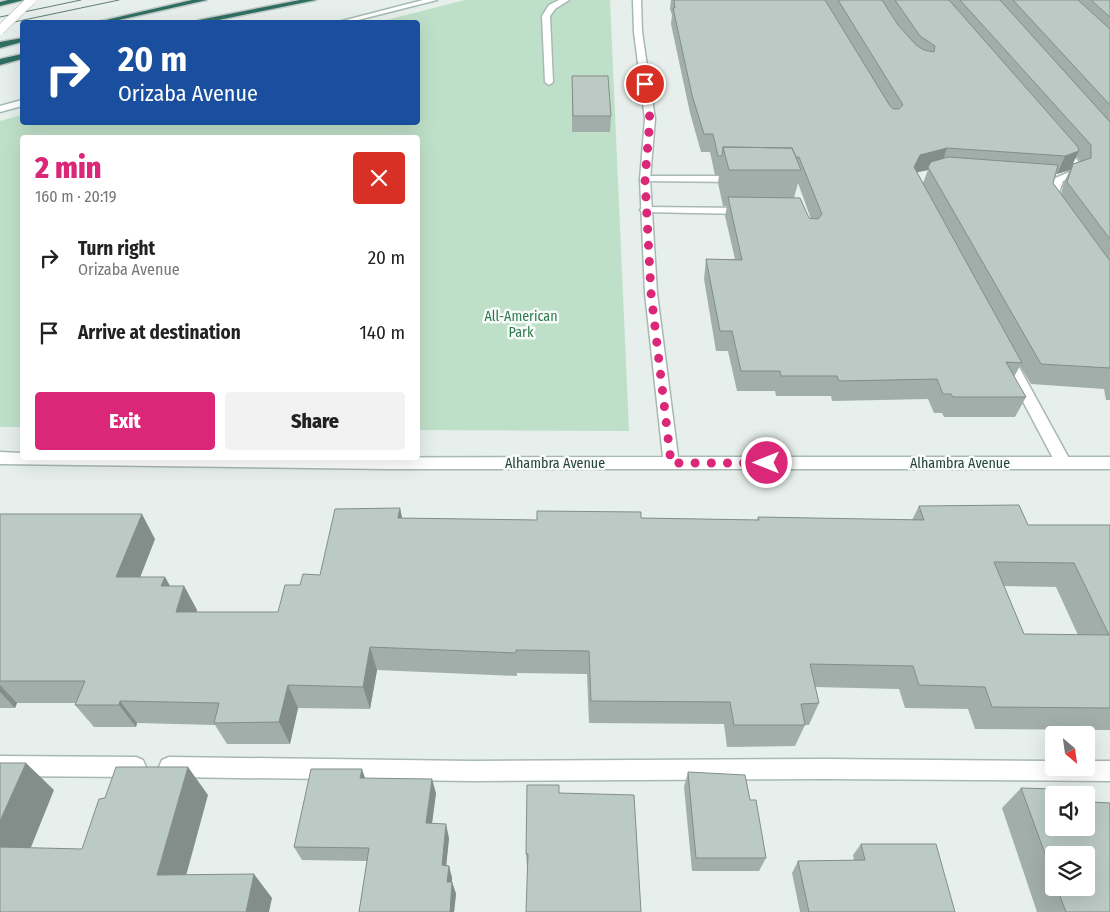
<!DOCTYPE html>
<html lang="en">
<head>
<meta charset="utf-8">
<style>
	:root { --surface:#fff; --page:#f2f2f2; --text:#222; --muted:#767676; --accent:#db2777 }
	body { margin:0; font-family:"Fira Sans Condensed",sans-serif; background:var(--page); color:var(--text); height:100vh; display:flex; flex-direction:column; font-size:19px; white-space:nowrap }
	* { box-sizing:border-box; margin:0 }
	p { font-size:16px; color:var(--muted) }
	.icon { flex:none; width:28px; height:28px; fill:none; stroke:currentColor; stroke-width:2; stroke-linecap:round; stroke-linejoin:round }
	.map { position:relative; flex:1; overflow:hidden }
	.side { position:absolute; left:20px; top:135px; width:400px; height:325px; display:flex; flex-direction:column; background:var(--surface); border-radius:5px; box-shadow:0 5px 20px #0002 }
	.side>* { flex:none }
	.banner { position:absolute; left:20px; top:20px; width:400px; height:105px; border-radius:5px; box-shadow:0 5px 20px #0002; background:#1a4fa0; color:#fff; overflow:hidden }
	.needle { width:32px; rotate:151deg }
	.tools { position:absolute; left:1045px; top:726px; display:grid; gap:10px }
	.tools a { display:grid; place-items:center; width:50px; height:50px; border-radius:5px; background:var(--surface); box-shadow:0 5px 20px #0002; font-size:25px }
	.pin { position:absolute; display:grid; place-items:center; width:42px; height:42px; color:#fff; margin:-21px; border:2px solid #fff; border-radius:50%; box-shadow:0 1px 5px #0007 }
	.me { position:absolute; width:55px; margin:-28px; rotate:270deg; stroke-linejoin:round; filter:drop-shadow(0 0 4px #0008) }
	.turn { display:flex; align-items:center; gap:18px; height:105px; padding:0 15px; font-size:22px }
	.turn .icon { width:65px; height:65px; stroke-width:2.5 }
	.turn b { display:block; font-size:35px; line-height:42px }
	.round { display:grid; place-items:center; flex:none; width:52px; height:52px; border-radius:5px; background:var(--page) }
	.overview { display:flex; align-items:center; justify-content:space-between; height:85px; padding:0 15px }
	h1 { font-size:30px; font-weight:800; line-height:38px; color:var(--accent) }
	.primary-button { display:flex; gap:10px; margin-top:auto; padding:10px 15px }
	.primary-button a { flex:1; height:58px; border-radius:5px; background:var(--accent); color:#fff; font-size:20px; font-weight:800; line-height:58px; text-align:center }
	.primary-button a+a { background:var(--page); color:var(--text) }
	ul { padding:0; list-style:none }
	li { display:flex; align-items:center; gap:15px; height:75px; padding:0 15px }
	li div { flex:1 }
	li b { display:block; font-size:19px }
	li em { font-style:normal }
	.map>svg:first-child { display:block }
	.green { fill:#bfe0c8 }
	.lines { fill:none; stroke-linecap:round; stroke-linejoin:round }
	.lane-casing { stroke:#a8b8b2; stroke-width:3 }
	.street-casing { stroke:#a8b8b2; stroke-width:3 }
	.secondary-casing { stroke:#a4bbb3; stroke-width:3 }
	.highway-casing { stroke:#c2cac8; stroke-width:3 }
	.lane { fill:#fff; fill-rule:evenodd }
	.street { fill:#fff; fill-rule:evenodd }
	.secondary { fill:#fff; fill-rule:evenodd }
	.highway { fill:#2f6f62; fill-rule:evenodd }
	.tram { stroke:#5f7d75; stroke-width:1 }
	.street-bridge-casing { stroke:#a8b8b2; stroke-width:10; stroke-linecap:butt }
	.street-bridge { stroke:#fff; stroke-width:9 }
	.wall { fill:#a1aea9; fill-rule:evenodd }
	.shaded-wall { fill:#838d89 }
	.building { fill:#bbcac4; stroke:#838d89; fill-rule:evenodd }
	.route { stroke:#db2777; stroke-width:9; stroke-dasharray:0 16.2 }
	.labels { text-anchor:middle; stroke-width:5; stroke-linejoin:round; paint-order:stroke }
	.park-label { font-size:14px; fill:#2d7a4b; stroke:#f7fbf9 }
	.street-label { font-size:14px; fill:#24423a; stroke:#f7fbf9 }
</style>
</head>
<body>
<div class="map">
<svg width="1110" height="912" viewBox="0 0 1110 912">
	<rect width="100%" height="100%" fill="#e6efeb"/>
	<path class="green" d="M465,0H610L629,431L418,430V138H22V427H0V121L22,115V122H418V22H379Z"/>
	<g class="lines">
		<defs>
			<path id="lane" d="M559,0H569L555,9L550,16L553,82L549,85L545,82L542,16L549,5Z
				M1060,143L1064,144L1081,165L1082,173L1063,181L1056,201L1059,206L1054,209L1050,208L1046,201L1053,179L1072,171L1071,165L1055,146Z
				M645,176H739L744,179L739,182L641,181L640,179L641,177Z
				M646,207L745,208L751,211L745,214L642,212L640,210L642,208Z
				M1006,352L1011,353L1013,356L1071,462L1068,466L1063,468L1058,466L1055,462L999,356L1001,353Z
				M0,756L136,757L143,760L146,767L143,774L136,777L0,776Z
				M169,757L472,761L825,759L1054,761V768H1086V761H1110V781L825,779L472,781L169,777L162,774L159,767L162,760Z"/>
			<path id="street" d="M633,0H641L642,32L655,119L650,179L657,293L678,457H1110V469H387L0,464V452L22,453V458L663,457L645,293L640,179L645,119L634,32Z"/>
			<path id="secondary" d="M423,0H437L350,22H338Z
				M22,100V106L0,112V106Z"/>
			<path id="highway" d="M8,0H24L0,6V2Z
				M192,0H207L110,22H97Z
				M300,0H316L209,22H195L199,20Z
				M22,38V42L0,48V42Z
				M22,54V59L0,65V59Z"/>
		</defs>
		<use href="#lane" class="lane-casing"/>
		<use href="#street" class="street-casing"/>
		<use href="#secondary" class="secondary-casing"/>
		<use href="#highway" class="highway-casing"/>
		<use href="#lane" class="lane"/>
		<use href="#street" class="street"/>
		<use href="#secondary" class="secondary"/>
		<use href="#highway" class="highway"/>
		<path class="tram" d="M0,17L81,0
			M0,25L119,0"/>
		<defs>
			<path id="street-bridge" d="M0,30L31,0"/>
		</defs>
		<use href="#street-bridge" class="street-bridge-casing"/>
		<use href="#street-bridge" class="street-bridge"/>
	</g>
	<path class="wall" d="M671,0H1110V400H1106L1104,389L1031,384L1020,366L1014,377L1026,397L1015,417H944L942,413H934L928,399L832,401L831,396H776L775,391H737L728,351H716L704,279L706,259H735L725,216L727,206H723L718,183L719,175H715L710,152H701L690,113L671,24L672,15L670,9ZM1076,156L1080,161L1073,164L1064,182L1061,194L1053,183L1056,174L1070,170ZM928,170L923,183L917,172ZM798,183L811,219L809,218L794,198Z
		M572,76L611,116L610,132H572Z
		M919,506L1028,525H1110V730L975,729L968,709L905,708L899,689L815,687L819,703L809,725H805L795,746L727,747L724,724L589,723L587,674L517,673V676L377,670L370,709L298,708L290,744H227L215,725L137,723L136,727H94L75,705L76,703H17L15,708H0V514L155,539L140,577H165L170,586H184L197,610V612H278L300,585L320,575L400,508L402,518L537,520L641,518L757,520L758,517L912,520ZM1004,586L1056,587L1078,635L1024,634Z
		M688,772L750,800L766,858L759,871H692L684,787Z
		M365,778L436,793L432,824L449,838L446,865L449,866L452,878V882L456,894L454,912H359L367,861L302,860L294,847Z
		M1021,788L1092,802L1110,912H1037L1002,808ZM1054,855L1086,888H1054Z
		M559,793L528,867H527L526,854Z
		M861,844L955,912H800L792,873L798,861L854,860L853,855Z"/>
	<path class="shaded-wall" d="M947,148L941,166L928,167V170L914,173V167L920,155Z
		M1079,151L1070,170L1057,174L1065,156Z
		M400,508L405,533L398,518Z
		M142,514L155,539L131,601L116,577Z
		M165,577L178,601L161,586Z
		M184,586L197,610L189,635L176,612Z
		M370,647L377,670L370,709L363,687Z
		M0,685L17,703L15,708L0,692Z
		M288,685L298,708L290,744L279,722Z
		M120,701L137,723L136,727L119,705Z
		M26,763L54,790L21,872L0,856V821Z
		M188,767L208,795L180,898L157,875Z
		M362,769L367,784L360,778Z
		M432,779L436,793L430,837L426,823Z
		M446,824L449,838L445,878L442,865Z
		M449,866L452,878L451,894L447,882Z
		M254,874L272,898L269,912H246Z
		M452,882L456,894L454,912H450Z"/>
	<path class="building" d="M674,0H825L890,106L893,109H899L903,105L838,0H882L898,25L916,45L924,50L934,52L935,46L920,36L895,0H949L1078,147L1079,151L1065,156L947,148L920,155L914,167L1022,363L1006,362L1026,397H953L951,394H943L937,379L839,381L837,376H781L780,371H741L732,331H720L706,259L742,260L728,197L800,198L809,218L818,219L822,214L799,157H796L792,148L723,147L722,156H718L713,134H704L692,95L673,8H675Z
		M960,0H1000L1110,122V239L1067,182L1073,164L1091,158V145Z
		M1013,0H1078L1110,29V105Z
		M1091,0H1110V17Z
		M572,76H608L611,116H573Z
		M723,147L792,148L801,170H729Z
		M948,157L1058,165L1053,183L1110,261V368L1041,364L928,167L931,162Z
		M1019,505L1028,525H1110V708L992,707L985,687L919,685L913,666L810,664L819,703L801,704L805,725H734L730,702L591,701L589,651L516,650V653L370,647L363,687L288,685L279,722L214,723L219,703L120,701L119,705H75L85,681H0V514H142L116,577H165L161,586H184L176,612H278L285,585H300L303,574L320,575L335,509L400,508L398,518L537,520V511L641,512V518L759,520L758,517L924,520L919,506ZM994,562L1074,563L1109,635L1024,634Z
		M0,763H26L0,821Z
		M116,767H188L157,875L254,874L246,912H0V847L82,849L99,799L105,798Z
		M311,769H362L360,778L432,779L426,823L446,824L442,865L449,866L447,882H452L450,912H359L369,848L294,847Z
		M688,772L745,775L750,800H756L766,858H696Z
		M527,785H559V793L634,795L641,912H526L528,854H526Z
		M1021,788L1087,790L1092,802L1110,803V912H1066L1057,888H1086V855H1054V878ZM1054,795H1086V828H1054Z
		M861,844H936L955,912H809L798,861L865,860Z"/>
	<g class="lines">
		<path class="route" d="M645,84L650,119L645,179L651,293L671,463H767"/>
	</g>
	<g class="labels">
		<g class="park-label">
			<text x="521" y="321">All-American<tspan x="521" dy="16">Park</tspan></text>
		</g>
		<g class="street-label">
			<text x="555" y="468">Alhambra Avenue</text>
			<text x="960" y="468">Alhambra Avenue</text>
		</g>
	</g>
</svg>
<div class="tools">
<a><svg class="needle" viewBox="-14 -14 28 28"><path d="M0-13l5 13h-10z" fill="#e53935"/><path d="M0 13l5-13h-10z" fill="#767676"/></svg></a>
<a><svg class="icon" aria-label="sound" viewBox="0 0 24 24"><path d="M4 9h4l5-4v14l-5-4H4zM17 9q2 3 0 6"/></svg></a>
<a><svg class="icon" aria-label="layers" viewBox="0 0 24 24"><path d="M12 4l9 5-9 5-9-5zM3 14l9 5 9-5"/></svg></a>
</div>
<div class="pin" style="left:645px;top:84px;background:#d93025"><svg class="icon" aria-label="arrive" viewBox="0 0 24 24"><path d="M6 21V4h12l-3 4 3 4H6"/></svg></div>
<svg class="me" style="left:767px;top:463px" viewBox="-20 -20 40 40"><circle r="17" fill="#db2777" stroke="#fff" stroke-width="3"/><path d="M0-11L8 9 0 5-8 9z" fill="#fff"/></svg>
<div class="banner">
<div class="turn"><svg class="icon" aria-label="right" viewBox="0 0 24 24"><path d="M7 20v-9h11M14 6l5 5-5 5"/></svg><div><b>20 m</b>Orizaba Avenue</div></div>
</div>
<section class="side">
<div class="overview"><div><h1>2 min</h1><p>160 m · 20:19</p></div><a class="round" style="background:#d93025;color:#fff"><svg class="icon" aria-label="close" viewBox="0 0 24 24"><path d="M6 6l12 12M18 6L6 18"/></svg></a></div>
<ul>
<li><svg class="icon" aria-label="right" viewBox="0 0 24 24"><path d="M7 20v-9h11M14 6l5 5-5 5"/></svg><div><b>Turn right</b><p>Orizaba Avenue</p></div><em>20 m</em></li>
<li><svg class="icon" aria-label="arrive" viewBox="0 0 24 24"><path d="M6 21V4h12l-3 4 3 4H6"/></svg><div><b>Arrive at destination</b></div><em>140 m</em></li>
</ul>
<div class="primary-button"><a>Exit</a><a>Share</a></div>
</section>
</div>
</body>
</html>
